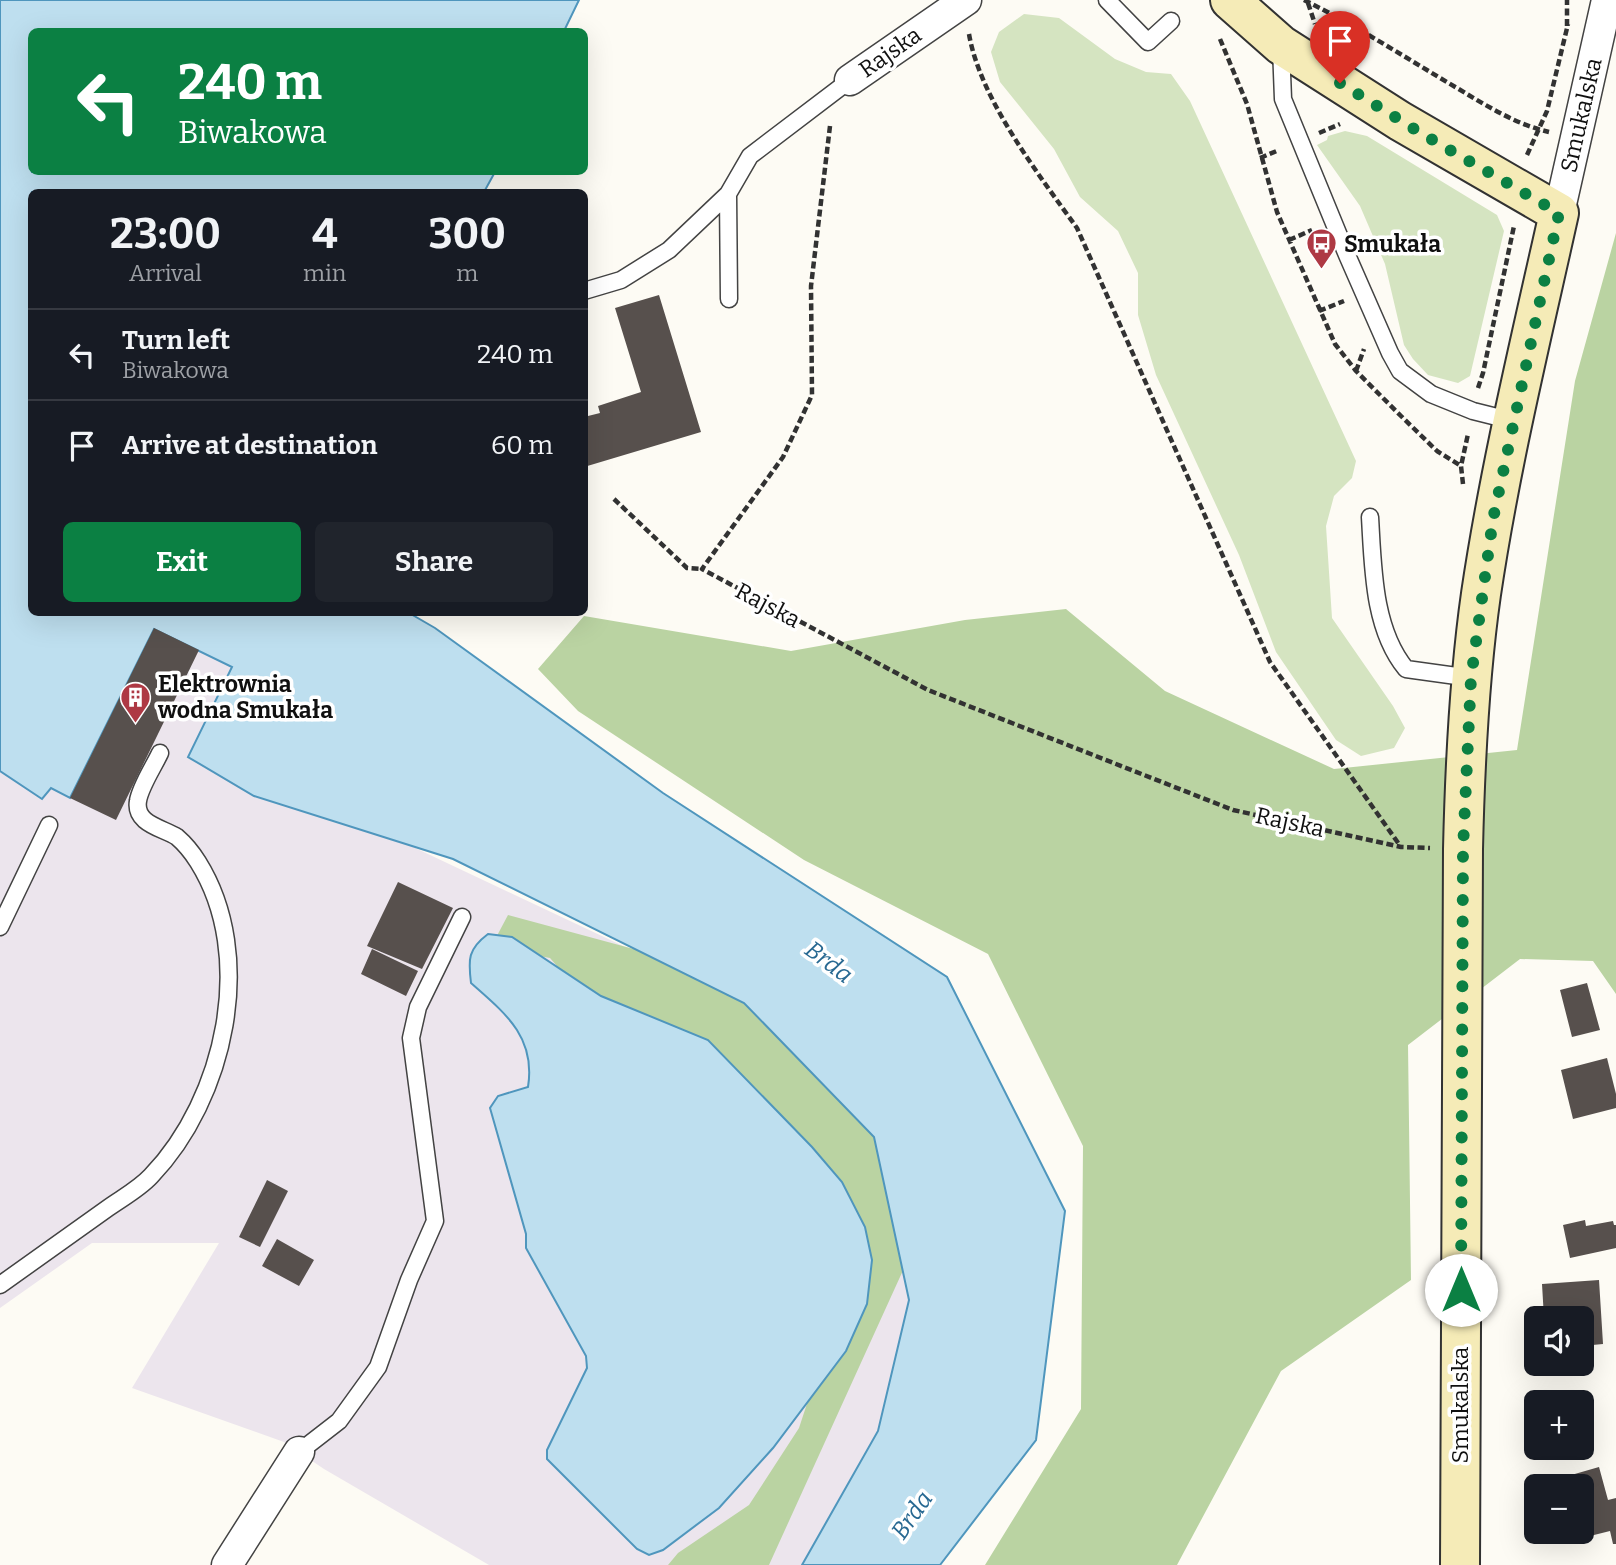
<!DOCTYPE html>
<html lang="en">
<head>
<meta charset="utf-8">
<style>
	:root { --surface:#171b24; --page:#20242c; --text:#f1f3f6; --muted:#9ea1a6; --line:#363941; --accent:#0b8043 }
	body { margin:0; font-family:Bitter,serif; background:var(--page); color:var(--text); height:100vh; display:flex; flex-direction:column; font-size:26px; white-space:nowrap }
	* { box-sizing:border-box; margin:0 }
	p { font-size:23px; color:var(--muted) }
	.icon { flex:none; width:38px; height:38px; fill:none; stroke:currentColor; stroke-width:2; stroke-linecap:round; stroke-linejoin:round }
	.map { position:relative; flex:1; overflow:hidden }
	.sheet { position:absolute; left:28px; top:189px; width:560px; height:427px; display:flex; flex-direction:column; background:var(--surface); border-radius:10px; box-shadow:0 7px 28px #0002 }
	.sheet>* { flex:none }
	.guide { position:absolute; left:28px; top:28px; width:560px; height:147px; border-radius:10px; box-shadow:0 7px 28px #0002; background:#0b8043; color:#fff; overflow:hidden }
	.fabs { position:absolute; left:1524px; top:1306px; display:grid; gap:14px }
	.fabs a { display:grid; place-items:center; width:70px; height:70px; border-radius:10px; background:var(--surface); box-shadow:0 7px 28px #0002; font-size:35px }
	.pin { position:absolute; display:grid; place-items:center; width:60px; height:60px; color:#fff; margin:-72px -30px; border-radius:50% 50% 50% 0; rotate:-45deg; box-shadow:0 0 7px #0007 }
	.pin .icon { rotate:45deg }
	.me { position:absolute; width:77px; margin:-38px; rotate:0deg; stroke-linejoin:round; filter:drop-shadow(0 0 5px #0008) }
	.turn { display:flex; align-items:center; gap:24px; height:147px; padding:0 35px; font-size:32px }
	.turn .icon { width:91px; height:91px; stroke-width:2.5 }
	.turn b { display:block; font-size:49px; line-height:60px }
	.eta { display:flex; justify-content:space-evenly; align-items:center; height:119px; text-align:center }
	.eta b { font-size:42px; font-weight:700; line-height:49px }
	.primary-button { display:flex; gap:14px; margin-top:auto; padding:14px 35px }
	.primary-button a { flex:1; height:80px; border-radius:10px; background:var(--accent); color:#fff; font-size:28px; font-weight:700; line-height:80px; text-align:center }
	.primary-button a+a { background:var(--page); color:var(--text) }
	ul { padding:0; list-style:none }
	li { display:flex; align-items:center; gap:21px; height:91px; padding:0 35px; border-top:2px solid var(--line) }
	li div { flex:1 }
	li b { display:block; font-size:26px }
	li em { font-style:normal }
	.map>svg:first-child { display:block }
	.industrial { fill:#ece5ed }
	.green { fill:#d5e4c1 }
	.forest { fill:#bad3a2 }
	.water { fill:#bedfef; stroke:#4f96bd; stroke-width:2 }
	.building { fill:#57504d }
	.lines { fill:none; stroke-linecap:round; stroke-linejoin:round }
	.lane-casing { stroke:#434343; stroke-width:19 }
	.street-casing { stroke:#434343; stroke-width:33 }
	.secondary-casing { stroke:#323232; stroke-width:42 }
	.path { stroke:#323232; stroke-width:4.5; stroke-dasharray:7 3.5; stroke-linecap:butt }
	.lane { stroke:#fff; stroke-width:16 }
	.street { stroke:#fff; stroke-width:30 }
	.secondary { stroke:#f5ebb7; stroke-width:38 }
	.route { stroke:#0b8043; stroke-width:12; stroke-dasharray:0 21.6 }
	.labels { text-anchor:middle; stroke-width:7; stroke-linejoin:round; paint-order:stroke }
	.street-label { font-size:23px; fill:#101010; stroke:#fff }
	.poi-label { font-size:23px; font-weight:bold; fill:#101010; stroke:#fff; text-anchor:start }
	.water-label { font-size:24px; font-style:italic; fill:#286992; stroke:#fff }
</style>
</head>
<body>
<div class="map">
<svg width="1616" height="1565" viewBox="0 0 1616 1565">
	<rect width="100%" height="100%" fill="#fdfbf4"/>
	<path class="industrial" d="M154,628L232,667L188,757L254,796L411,846L744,1003L874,1137L909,1300L878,1431L802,1565H489L324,1469L284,1442L132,1388L219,1243H92L0,1308V771L42,799L50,788L70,798Z"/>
	<path class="green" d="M1024,14L1059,18L1115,59L1146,72L1171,74L1190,101L1356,461L1352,478L1334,496L1326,526L1332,618L1393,706L1405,728L1394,748L1361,756L1336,740L1276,652L1239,555L1156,375L1138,315V273L1118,231L1080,197L1054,149L1000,82L991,52L999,32Z
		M1345,131L1367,136L1497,215L1504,231L1470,376L1458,383L1428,375L1413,359L1404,345L1385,264L1360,206L1317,145L1327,140L1328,136Z"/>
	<path class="forest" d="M1616,233V994L1593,961L1520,959L1408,1045L1411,1280L1281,1371L1177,1565H985L1081,1409L1083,1146L988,954L804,860L578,711L538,669L584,616L791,651L965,620L1066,609L1165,691L1334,769L1517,750L1575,381Z
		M508,915L741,978L851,1082L925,1222L769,1565H668L678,1553L749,1505L799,1428L852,1267L590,1004L550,958L491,947Z"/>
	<path class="water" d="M0,0H579L564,31L32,32V172H495L484,192H32V612L409,613L435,628L663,793L947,977L1065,1211L1036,1440L940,1565H802L878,1431L909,1300L874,1137L744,1003L453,859L254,796L188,757L232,667L154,629L70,798L51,788L42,799L0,771Z
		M488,934L512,937L601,996L708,1040L812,1147L842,1182L865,1227L872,1260L867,1304L846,1351L773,1448L719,1508L663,1550L649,1555L637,1549L547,1459V1450L587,1368L586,1356L526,1248V1234L490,1108L498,1096L528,1087C536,1037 505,1013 471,983C468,959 468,949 488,934Z"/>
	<path class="building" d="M659,295L701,432L584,467V417L600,413L598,406L641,392L615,308Z
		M154,628L199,650L116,820L70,798Z
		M398,882L453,908L422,969L367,946Z
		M372,949L418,971L406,996L361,974Z
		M1587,983L1600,1030L1572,1037L1560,990Z
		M1607,1058L1616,1094V1108L1573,1119L1561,1070Z
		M267,1180L288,1191L260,1247L239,1237Z
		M1585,1220L1586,1226L1613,1221L1614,1225H1616V1248L1570,1258L1563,1225Z
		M277,1239L314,1260L299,1286L262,1266Z
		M1599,1280L1603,1344L1582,1346V1318H1544L1542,1284Z
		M1599,1467L1608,1500L1616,1498V1544H1613L1610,1531L1578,1539L1575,1531H1582V1486H1548L1547,1482Z"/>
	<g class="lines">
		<defs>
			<path id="lane" d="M1107,0L1148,42L1171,21
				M1281,47L1283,99L1347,255L1390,353L1400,371L1431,394L1473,411L1513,421
				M584,291L621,280L669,250L728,194
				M729,299L728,194L750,156L850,80
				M1370,517C1373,567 1373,629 1406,669L1471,678
				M0,927L49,825
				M0,1285C36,1259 72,1234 108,1208C122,1198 139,1189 151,1176C225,1099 257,956 198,862C193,854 184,843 177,837C163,828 134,824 138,801C140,787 154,766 160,753
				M299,1452L339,1421L378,1367L409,1280L435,1221L411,1038L418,1007L462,917"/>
			<path id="street" d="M850,80L966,0
				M1559,213L1607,0
				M227,1565L299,1452"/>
			<path id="secondary" d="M1230,0L1281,45L1400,121L1559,213C1531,339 1500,466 1481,594C1469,678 1465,763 1463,849L1460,1565"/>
		</defs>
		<use href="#lane" class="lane-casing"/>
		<use href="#street" class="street-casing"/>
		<use href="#secondary" class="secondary-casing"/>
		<path class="path" d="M1304,0C1357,26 1406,58 1457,88C1487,106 1515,124 1549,132
			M1308,3L1315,24
			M1567,26V0
			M969,34C980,99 1039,175 1077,228L1270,662L1401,847
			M1220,39L1247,104L1277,212L1335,344L1356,371L1401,416L1437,451L1461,466
			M830,126L811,286L812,395L783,457L702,569L928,690L1233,810L1401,847L1430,848
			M1319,133L1340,124
			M1527,155L1547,111L1568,24
			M1260,158L1279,150
			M1289,240L1312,230
			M1319,311L1344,301
			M1356,371L1364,349
			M1478,388L1483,373L1514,226
			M1463,484L1461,466L1468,434
			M614,499L687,568L702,569"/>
		<use href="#lane" class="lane"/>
		<use href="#street" class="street"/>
		<use href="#secondary" class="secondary"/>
	</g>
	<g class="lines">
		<path class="route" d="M1340,83L1424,135L1559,213L1493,519L1471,678L1463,849L1461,1290"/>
	</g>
	<defs>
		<symbol id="bus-pin" viewBox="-11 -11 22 30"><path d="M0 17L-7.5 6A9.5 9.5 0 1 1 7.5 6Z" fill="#ae3944" stroke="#fff"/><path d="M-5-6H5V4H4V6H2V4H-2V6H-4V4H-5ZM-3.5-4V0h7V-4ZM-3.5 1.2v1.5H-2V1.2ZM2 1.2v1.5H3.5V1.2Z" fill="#fff"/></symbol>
		<symbol id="building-pin" viewBox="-11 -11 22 30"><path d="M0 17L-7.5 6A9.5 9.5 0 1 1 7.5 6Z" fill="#ae3944" stroke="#fff"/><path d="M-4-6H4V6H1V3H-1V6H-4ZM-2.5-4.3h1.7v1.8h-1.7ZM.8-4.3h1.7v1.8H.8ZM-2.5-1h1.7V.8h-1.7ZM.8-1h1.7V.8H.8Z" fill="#fff"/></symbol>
	</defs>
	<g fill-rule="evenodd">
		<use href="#bus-pin" x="1304" y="226" width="35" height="47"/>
		<use href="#building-pin" x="118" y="680" width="35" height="47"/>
	</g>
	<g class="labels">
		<g class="street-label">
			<text transform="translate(890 52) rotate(-35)" y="8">Rajska</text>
			<text transform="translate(1581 115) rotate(-77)" y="8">Smukalska</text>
			<text transform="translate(768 605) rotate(28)" y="8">Rajska</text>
			<text transform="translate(1290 822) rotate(12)" y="8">Rajska</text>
			<text transform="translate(1460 1405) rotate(-90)" y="8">Smukalska</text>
		</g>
		<g class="poi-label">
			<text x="1344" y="252">Smukała</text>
			<text x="158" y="692">Elektrownia<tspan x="158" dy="26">wodna Smukała</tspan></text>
		</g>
		<g class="water-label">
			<text transform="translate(829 962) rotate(37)" y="8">Brda</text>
			<text transform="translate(912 1515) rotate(-55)" y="8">Brda</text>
		</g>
	</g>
</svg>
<div class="fabs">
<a><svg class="icon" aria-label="sound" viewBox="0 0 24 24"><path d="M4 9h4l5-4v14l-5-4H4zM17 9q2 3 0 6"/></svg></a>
<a>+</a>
<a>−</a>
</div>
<div class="pin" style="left:1340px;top:83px;background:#d93025"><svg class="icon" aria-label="arrive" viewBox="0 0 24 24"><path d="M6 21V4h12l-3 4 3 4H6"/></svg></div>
<svg class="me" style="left:1461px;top:1290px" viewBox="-20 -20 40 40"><circle r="19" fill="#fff"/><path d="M0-13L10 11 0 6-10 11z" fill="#0b8043"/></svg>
<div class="guide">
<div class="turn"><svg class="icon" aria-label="left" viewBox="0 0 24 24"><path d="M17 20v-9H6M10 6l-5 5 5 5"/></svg><div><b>240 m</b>Biwakowa</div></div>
</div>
<section class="sheet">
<div class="eta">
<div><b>23:00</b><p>Arrival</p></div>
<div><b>4</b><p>min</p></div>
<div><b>300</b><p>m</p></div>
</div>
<ul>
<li><svg class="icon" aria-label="left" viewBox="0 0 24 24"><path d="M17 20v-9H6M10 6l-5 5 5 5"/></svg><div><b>Turn left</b><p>Biwakowa</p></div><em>240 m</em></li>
<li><svg class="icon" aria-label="arrive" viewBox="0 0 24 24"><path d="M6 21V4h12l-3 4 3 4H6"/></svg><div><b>Arrive at destination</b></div><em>60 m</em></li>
</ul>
<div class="primary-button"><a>Exit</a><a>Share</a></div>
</section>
</div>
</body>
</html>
